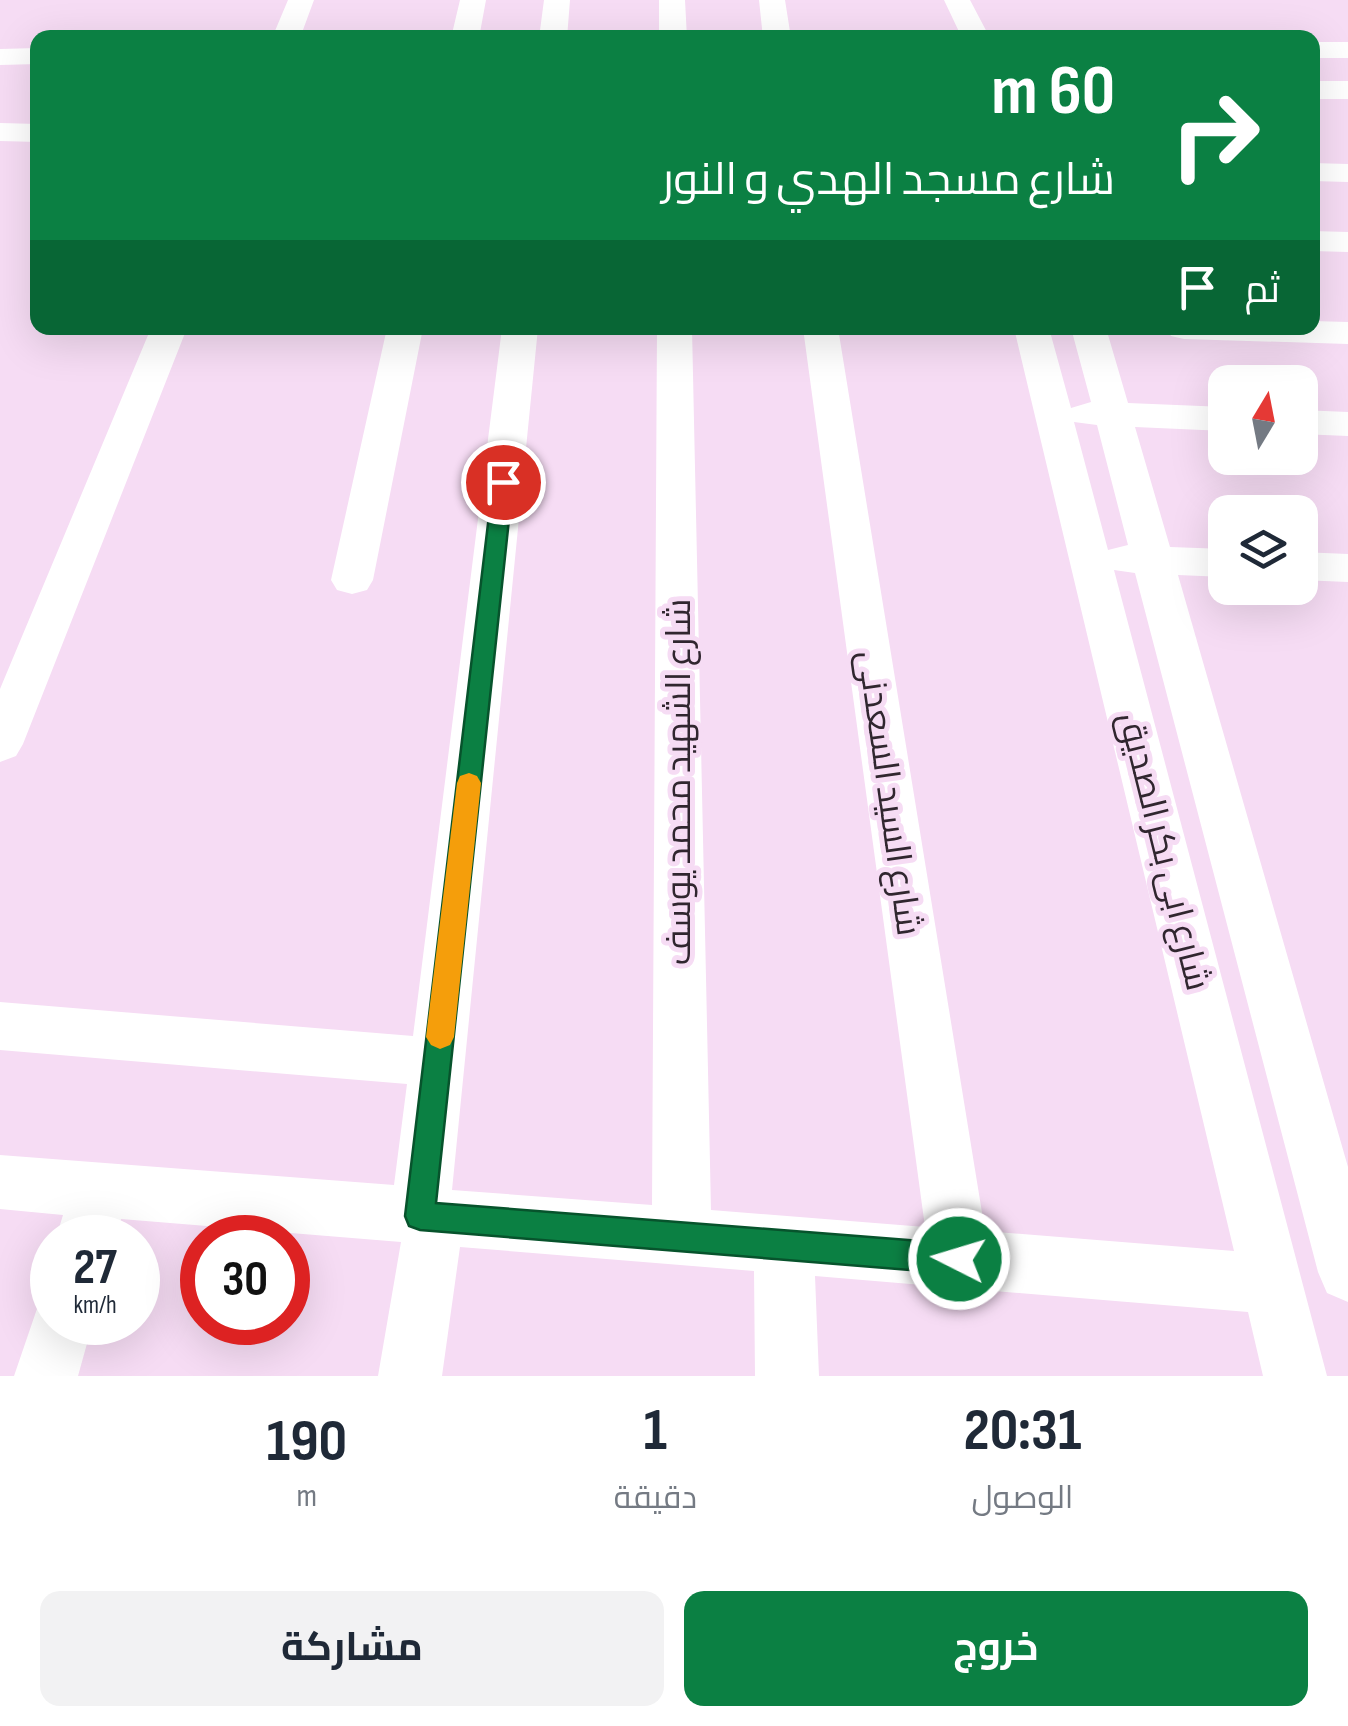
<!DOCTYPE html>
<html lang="ar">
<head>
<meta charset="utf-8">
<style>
	:root { --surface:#fff; --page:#f2f2f3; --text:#1f2937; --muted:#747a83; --accent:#0b8043 }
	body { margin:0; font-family:"Sofia Sans Condensed",Cairo,sans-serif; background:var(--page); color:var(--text); direction:rtl; height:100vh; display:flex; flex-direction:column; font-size:38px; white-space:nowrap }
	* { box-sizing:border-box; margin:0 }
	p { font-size:32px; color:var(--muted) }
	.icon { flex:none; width:55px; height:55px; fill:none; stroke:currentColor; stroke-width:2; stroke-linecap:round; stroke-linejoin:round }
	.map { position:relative; height:1376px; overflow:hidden; direction:ltr }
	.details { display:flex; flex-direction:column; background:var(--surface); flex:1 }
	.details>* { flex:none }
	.banner { position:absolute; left:30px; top:30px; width:1290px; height:305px; border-radius:20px; box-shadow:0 10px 40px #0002; direction:rtl; background:#0b8043; color:#fff; overflow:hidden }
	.needle { width:65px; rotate:10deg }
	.controls { position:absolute; left:1208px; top:365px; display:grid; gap:20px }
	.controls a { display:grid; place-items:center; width:110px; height:110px; border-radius:20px; background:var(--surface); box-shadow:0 10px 40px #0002; font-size:50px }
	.speed { position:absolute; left:30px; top:1215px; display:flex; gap:20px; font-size:50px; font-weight:700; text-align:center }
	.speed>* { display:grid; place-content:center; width:130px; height:130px; border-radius:50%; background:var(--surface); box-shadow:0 10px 40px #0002; line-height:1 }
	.speed small { font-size:25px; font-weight:400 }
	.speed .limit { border:15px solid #d22; background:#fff; color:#111 }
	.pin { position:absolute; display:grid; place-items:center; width:85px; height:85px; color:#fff; margin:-42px; border:5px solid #fff; border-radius:50%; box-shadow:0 2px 10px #0007 }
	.me { position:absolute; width:110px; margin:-55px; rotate:275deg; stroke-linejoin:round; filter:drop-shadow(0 0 8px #0008) }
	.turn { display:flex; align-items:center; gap:35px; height:210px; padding:0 40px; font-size:45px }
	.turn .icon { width:130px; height:130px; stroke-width:2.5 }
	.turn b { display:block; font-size:70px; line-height:85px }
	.then { display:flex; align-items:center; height:95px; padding:0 40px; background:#0003; gap:20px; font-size:38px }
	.eta { display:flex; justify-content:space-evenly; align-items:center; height:170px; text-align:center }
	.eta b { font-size:60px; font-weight:700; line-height:70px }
	.button { display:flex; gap:20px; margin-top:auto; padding:20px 40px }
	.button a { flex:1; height:115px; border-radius:20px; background:var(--accent); color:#fff; font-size:40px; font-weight:700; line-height:115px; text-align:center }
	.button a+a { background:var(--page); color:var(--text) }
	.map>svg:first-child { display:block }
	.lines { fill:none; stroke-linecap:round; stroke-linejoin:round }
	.minor { fill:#fff; fill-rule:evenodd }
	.route { fill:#0b8043; stroke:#07532c; stroke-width:2.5 }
	.slow { fill:#f59e0b }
	.labels { text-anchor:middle; stroke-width:10; stroke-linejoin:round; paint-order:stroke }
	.street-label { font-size:35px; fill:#30262f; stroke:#f6dcf4 }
</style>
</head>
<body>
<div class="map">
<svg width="1348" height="1376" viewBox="0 0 1348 1376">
	<rect width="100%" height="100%" fill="#f6dcf4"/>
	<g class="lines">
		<path class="minor" d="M288,0H314L300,38H272Z
			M460,0H486L479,38H451Z
			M544,0H570L567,38H539Z
			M659,0H685L687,38H659Z
			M759,0H785L791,38H763Z
			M944,0H970L990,38H962Z
			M1312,42H1348V58H1312Z
			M38,48V64L0,65V49Z
			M1312,81H1348V99H1312Z
			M0,123L38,124V142L0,141Z
			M1312,163L1348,164V182L1312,181Z
			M1312,231L1348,232V252L1312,251Z
			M1312,321L1348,322V344L1184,339L1171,336L1166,328H1312Z
			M151,328H187L23,744L16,756L0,762V689Z
			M387,328H423L373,580L367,590L352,594L337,590L331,580Z
			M502,328H538L452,1190L652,1205L657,328H692L711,1210L925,1227L803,328H838L985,1231L1234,1251L1014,328H1049L1071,408L1091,402L1071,328H1106L1128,403L1225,407V431L1135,427L1170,547L1225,549V577L1178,575L1348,1167V1302L1327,1293L1318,1272L1135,573L1114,570L1327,1376H1263L1248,1312L815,1276L819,1376H755L754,1271L460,1247L442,1376H378L401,1242L121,1219L116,1238H56L63,1215L0,1209V1155L394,1185L407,1084L0,1050V1002L413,1036ZM1074,422L1097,425L1128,545L1108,550Z
			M1300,410L1348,412V436L1300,434Z
			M1300,552L1348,554V582L1300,580Z
			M52,1295V1322H93L78,1376H14L40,1300Z"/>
	</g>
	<path class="route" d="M503,476L513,482L436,1203L959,1244L970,1249L974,1259L970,1270L959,1274L420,1230L409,1226L405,1216L493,482Z"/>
	<path class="slow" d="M469,773L477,776L481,783L454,1037L450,1045L440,1049L431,1045L426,1037L457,783L460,776Z"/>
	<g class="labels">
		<g class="street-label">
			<text transform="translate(678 782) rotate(-90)" y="12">شارع الشهيد محمد يوسف</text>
			<text transform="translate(890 793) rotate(82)" y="12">شارع السيد السعدنى</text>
			<text transform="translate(1165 851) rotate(76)" y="12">شارع ابى بكر الصديق</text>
		</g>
	</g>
</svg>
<div class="controls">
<a><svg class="needle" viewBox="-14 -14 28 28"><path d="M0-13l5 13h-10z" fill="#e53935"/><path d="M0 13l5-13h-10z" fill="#747a83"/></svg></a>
<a><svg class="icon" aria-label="layers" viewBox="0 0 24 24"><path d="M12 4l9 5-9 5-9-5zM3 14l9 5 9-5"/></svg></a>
</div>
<div class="speed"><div>27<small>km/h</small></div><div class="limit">30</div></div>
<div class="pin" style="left:503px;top:482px;background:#d93025"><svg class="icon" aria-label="arrive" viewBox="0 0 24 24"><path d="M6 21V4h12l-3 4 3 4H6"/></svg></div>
<svg class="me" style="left:959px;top:1259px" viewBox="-20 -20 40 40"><circle r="17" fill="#0b8043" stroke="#fff" stroke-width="3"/><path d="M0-11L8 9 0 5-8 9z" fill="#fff"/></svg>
<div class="banner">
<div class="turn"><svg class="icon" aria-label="right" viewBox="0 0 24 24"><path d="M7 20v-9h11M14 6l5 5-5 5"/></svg><div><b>60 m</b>شارع مسجد الهدي و النور</div></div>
<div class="then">ثم<svg class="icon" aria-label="arrive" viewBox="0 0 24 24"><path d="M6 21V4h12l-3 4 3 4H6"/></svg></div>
</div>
</div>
<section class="details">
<div class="eta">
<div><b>20:31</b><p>الوصول</p></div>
<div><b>1</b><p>دقيقة</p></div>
<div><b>190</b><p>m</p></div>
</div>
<div class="button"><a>خروج</a><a>مشاركة</a></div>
</section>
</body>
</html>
